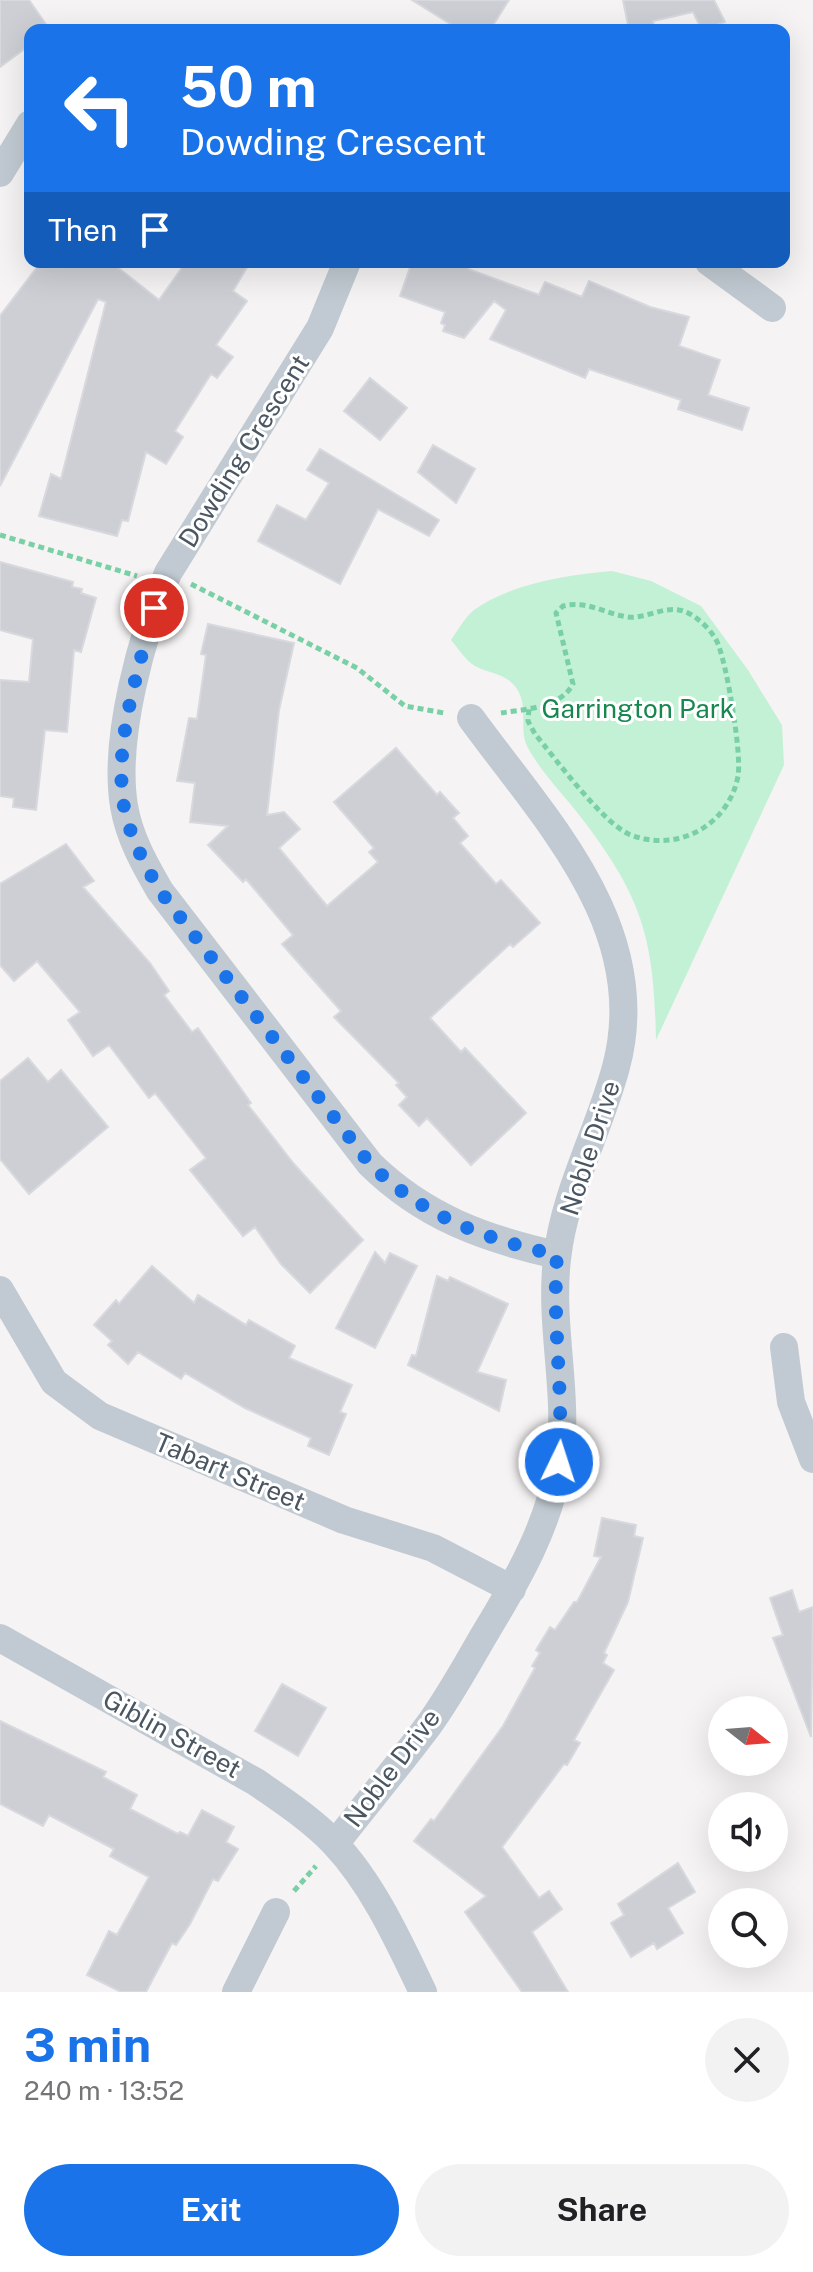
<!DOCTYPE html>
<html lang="en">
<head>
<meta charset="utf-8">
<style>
	:root { --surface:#fff; --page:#f2f2f2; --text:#202124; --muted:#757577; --accent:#1a73e8 }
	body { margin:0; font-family:"Public Sans",sans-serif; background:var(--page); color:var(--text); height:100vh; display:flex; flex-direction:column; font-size:30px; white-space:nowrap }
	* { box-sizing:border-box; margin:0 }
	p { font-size:26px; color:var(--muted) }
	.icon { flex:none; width:44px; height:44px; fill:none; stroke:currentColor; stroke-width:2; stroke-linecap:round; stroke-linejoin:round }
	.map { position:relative; height:1992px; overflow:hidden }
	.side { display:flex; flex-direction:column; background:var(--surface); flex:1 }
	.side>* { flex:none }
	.banner { position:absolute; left:24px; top:24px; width:766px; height:244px; border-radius:16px; box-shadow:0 8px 32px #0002; background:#1a73e8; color:#fff; overflow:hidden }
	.needle { width:52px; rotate:107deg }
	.fabs { position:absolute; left:708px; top:1696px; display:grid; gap:16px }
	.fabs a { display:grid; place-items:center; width:80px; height:80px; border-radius:50%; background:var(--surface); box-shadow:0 8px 32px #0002; font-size:40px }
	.pin { position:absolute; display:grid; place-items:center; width:68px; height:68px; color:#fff; margin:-34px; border:4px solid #fff; border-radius:50%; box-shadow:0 2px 8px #0007 }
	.me { position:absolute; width:88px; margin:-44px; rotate:4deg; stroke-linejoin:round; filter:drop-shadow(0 0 6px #0008) }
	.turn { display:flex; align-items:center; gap:28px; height:168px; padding:0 24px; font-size:36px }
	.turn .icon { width:104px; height:104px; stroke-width:2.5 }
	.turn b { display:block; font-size:56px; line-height:68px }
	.then { display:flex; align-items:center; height:76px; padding:0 24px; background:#0003; gap:16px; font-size:30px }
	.round { display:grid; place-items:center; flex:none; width:84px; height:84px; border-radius:42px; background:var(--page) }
	.overview { display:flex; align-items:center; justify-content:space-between; height:136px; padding:0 24px }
	h1 { font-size:48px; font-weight:700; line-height:60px; color:var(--accent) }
	.cta { display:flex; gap:16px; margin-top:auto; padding:16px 24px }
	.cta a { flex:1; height:92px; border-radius:48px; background:var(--accent); color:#fff; font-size:32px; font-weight:700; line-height:92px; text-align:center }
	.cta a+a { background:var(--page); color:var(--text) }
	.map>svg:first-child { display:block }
	.green { fill:#c3f1d5 }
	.building { fill:#cdcfd5; stroke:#d7d9de; stroke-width:2 }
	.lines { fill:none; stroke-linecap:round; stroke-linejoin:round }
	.path { stroke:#7ad0a6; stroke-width:5; stroke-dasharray:6 4; stroke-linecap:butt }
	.minor { stroke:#c1cad2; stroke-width:28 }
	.route { stroke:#1a73e8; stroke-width:14; stroke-dasharray:0 25.2 }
	.labels { text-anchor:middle; stroke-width:6; stroke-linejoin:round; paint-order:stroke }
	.street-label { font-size:26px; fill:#4a5661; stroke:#fff }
	.park-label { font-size:26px; fill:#17864f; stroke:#fff }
</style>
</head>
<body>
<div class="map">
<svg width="813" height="1992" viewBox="0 0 813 1992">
	<rect width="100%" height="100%" fill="#f5f3f3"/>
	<path class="green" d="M612,571L651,581L701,606L748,670L782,725L784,765L656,1040C654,938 643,898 580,816C563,794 541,772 528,748C518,730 529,707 517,689C506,673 490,674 475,666C465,660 458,648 451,640C458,630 465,617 474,610C513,583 566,575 612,571Z"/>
	<path class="building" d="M0,0H29L50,30H30V45L0,67Z
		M412,0H509L490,30H460Z
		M623,0H714L725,22L702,30L693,12L653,21L655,30H629Z
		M41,262H111L159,300L186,262H250L233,291L247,301L216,345L233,357L217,378L211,374L175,431L183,437L166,464L146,452L128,521L122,520L117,536L39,516L51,474L61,479L106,302L98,299L0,486V316Z
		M412,262H470L468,269L539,295L545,282L582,297L589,281L650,307L689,317L679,346L720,360L708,395L749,408L742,430L678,409L681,400L589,369L585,378L490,339L506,310L494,301L464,338L443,331L445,325L441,323L445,312L400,296Z
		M370,378L407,408L380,440L344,411Z
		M433,445L475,469L456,503L418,472Z
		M320,449L439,520L429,536L378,509L340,584L258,541L277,505L306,520L329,483L307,470Z
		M0,562L73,582L72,587L82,589L81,593L96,598L81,652L74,650L67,732L45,730L36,810L13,807L14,798L0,796V680L29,682L33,639L0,630Z
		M208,624L294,643L279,710L267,815L284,812L300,829L279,848L327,906L378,862L369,852L374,848L334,802L396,748L437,795L440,792L459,813L453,818L468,836L460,843L496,884L501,880L540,923L513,947L510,944L430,1018L461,1052L465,1048L526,1113L471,1165L427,1118L419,1126L399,1105L407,1097L396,1085L399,1083L334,1017L341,1011L282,944L293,935L246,879L243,882L208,845L228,826L190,822L195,783L177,781L189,718L197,719L206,655L201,654Z
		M66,844L94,881L83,887L150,963L169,991L164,995L192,1032L198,1028L251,1103L248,1105L294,1164L363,1240L310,1293L281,1264L255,1227L243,1236L190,1170L206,1158L155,1093L149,1098L109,1045L93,1056L68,1020L80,1012L37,961L14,981L0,965V884Z
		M28,1058L48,1082L61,1070L108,1127L29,1194L0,1159V1081Z
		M375,1252L385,1263L390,1253L417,1266L375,1348L336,1328Z
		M152,1266L194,1303L198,1295L246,1325L249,1320L295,1346L289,1358L352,1385L340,1412L346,1414L329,1455L308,1446L311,1438L245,1408L185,1373L181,1379L138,1352L128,1364L108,1345L112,1341L94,1325L116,1300L119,1304Z
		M437,1276L448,1281L450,1277L508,1304L477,1372L506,1380L499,1411L408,1365L412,1355L416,1356Z
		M602,1518L636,1525L634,1536L643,1538L628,1602L604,1653L607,1655L603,1663L614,1670L574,1740L580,1743L567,1765L564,1764L502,1847L539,1898L549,1891L562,1909L532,1932L568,1992H522L465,1912L486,1896L414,1841L431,1819L434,1821L503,1726L535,1668L532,1666L540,1653L536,1650L550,1627L555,1630L574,1602H577L601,1557L594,1556Z
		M792,1590L799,1612L813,1607L811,1737L773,1638L783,1635L770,1598Z
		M282,1684L326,1708L298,1756L255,1731Z
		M0,1721L106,1772L103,1777L137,1795L130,1809L178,1834L180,1832L188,1836L202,1810L234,1827L226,1842L238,1849L218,1881L213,1879L190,1924L176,1945L172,1943L146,1992H121L87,1975L109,1931L117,1935L149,1877L110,1856L114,1849L49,1815L43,1826L0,1804Z
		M678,1863L695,1892L668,1908L683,1933L657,1949L654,1943L631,1957L611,1923L624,1915L618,1904Z"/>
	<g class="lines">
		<path class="path" d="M0,535L137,576
			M191,584L357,668L405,706L444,713
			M501,713C526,709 560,708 573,684L556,613L563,606C588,600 605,614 628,617C646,619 665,605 683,611C696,615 713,631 718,644C727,666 742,754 738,776C729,825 678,853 631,835C604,825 555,758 535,734L528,721L529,709
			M294,1891L316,1866"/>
		<path class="minor" d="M0,173L30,124
			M347,262L320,328L168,573C142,635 113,738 124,806C129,837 145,865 160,891L370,1164C424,1217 485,1239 557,1255
			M709,262L772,308
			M0,1290L54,1382L100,1416L344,1520L433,1548L512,1589
			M784,1347L791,1402L813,1459
			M0,1638L256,1782C283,1801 311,1819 334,1843C373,1884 399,1942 423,1992
			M335,1844C366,1804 398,1766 428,1726C450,1696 468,1662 487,1630C519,1577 548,1526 559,1465C570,1396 549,1327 557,1259C564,1193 599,1131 616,1067C653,929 546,821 471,718
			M236,1992L276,1912"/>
	</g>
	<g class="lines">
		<path class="route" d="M154,608C139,670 113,742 124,807C130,837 145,865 160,891L370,1164C424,1217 485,1239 557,1255C552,1325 564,1393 559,1462"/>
	</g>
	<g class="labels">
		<g class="street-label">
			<text transform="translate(244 451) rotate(-58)" y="9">Dowding Crescent</text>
			<text transform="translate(590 1148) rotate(-72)" y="9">Noble Drive</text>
			<text transform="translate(230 1472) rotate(23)" y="9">Tabart Street</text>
			<text transform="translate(172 1734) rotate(29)" y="9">Giblin Street</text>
			<text transform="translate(392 1768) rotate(-53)" y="9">Noble Drive</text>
		</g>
		<g class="park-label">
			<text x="638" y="718">Garrington Park</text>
		</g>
	</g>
</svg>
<div class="fabs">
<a><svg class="needle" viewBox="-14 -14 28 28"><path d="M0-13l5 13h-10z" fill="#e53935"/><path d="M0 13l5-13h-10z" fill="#757577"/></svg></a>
<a><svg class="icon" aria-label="sound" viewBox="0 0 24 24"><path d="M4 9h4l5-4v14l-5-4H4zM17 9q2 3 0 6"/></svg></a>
<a><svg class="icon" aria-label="search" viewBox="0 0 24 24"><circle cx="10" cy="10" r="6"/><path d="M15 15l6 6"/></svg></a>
</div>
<div class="pin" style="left:154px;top:608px;background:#d93025"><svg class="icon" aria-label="arrive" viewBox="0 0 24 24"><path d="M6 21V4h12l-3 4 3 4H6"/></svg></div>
<svg class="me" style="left:559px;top:1462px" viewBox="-20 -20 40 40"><circle r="17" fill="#1a73e8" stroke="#fff" stroke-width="3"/><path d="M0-11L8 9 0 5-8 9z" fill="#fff"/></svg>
<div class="banner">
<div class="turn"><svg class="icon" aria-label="left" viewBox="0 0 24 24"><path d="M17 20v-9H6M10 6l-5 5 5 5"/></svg><div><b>50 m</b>Dowding Crescent</div></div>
<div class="then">Then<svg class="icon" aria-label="arrive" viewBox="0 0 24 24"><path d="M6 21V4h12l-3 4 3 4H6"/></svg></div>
</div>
</div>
<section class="side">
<div class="overview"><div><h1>3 min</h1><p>240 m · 13:52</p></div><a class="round"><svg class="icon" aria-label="close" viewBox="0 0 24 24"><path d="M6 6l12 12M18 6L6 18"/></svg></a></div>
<div class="cta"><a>Exit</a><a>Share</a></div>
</section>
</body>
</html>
